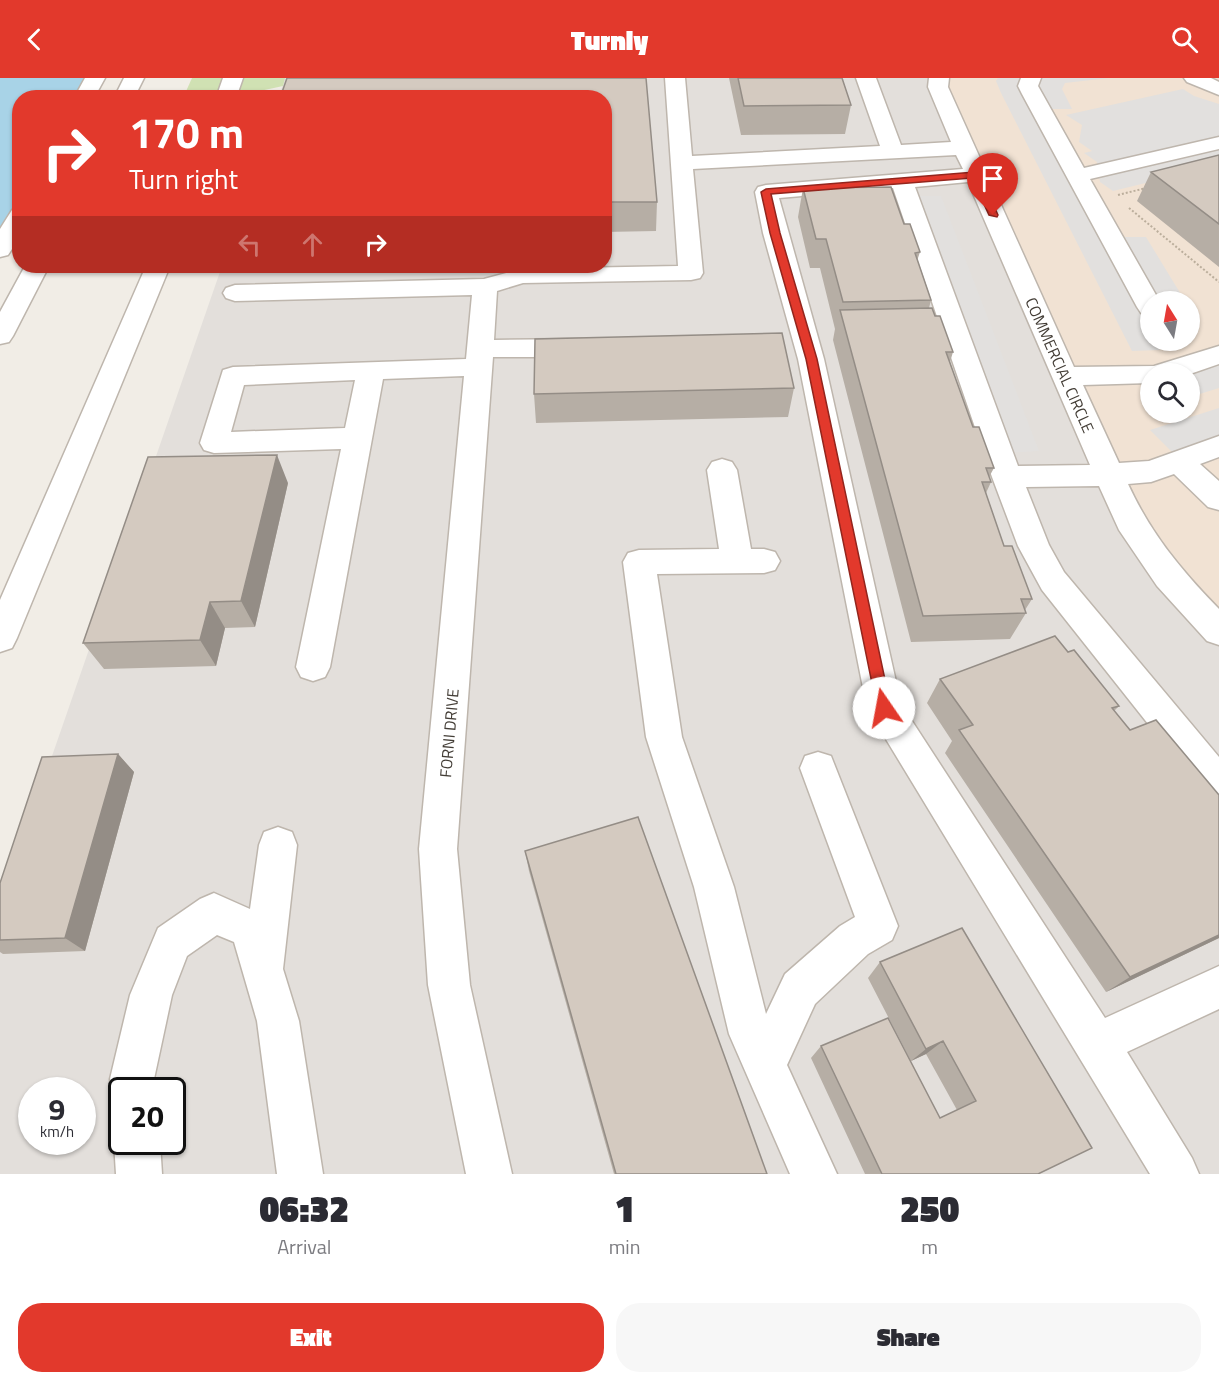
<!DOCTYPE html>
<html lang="en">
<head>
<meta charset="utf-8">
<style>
	:root { --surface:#fff; --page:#f7f7f7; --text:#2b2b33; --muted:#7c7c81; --accent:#e2392c }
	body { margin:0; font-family:"Titillium Web",sans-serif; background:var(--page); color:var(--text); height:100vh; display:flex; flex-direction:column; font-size:22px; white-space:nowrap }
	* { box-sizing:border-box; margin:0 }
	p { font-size:20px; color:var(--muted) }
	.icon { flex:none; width:33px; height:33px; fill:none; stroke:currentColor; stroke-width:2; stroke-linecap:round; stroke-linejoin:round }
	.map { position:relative; height:1096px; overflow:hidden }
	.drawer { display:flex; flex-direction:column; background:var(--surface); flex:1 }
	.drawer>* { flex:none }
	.top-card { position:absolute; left:12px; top:12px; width:600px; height:183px; border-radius:24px; box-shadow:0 2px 4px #0004; background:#e2392c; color:#fff; overflow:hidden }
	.needle { width:39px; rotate:349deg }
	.buttons { position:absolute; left:1140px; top:213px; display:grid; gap:12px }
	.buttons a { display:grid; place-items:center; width:60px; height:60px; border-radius:50%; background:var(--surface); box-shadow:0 2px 4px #0004; font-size:30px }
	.speed { position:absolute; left:18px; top:999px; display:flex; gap:12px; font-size:30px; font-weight:700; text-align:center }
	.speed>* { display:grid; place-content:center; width:78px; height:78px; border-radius:50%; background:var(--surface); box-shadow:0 2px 4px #0004; line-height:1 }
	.speed small { font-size:15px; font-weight:400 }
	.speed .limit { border:3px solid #111; border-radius:9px; background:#fff; color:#111 }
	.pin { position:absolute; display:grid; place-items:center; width:51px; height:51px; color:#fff; margin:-62px -26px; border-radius:50% 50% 50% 0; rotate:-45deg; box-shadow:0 0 6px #0007 }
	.pin .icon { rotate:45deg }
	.me { position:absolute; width:66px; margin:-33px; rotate:348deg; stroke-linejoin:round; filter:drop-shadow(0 0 4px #0008) }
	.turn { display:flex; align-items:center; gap:21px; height:126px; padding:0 18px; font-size:27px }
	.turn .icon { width:78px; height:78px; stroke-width:2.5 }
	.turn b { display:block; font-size:42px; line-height:51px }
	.lanes { display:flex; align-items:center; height:57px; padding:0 18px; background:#0003; justify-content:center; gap:30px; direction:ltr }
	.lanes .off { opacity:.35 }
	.eta { display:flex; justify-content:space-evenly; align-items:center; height:102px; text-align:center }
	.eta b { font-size:36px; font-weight:800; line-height:42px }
	.primary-button { display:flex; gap:12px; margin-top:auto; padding:12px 18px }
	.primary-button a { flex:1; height:69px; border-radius:24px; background:var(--accent); color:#fff; font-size:24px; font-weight:800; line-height:69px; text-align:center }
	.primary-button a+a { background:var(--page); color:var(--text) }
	header { display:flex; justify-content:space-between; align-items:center; height:78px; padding:0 18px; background:var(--accent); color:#fff; font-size:27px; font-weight:800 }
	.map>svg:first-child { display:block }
	.commercial { fill:#f1e2d3; fill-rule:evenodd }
	.industrial { fill:#e3dfdb; fill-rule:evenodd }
	.green { fill:#d0e1b3 }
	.parking { fill:#e2e0de }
	.water { fill:#a8d3e7 }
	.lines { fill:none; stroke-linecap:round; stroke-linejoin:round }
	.minor-casing { stroke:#beb6ad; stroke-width:3 }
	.path { stroke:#bbae9c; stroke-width:2; stroke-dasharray:2 2; stroke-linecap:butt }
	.minor { fill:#fff; fill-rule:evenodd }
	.wall { fill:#b6aea5 }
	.shaded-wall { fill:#948d86 }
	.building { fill:#d4cac0; stroke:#948d86; stroke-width:1.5 }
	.route { fill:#e2392c; stroke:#93251d; stroke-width:1.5 }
	.labels { text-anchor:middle; stroke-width:6; stroke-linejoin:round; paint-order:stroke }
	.street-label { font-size:16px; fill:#433d36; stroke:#fff }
</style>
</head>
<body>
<header><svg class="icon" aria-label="back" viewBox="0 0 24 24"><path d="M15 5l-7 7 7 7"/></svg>Turnly<svg class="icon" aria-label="search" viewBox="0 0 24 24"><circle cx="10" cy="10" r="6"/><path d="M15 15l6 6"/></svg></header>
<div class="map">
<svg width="1219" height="1096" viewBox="0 0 1219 1096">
	<rect width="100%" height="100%" fill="#f1ede6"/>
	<path class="commercial" d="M939,0H1219V553L1168,499ZM1150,224H1190V262H1150ZM1150,296H1190V334H1150Z"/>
	<path class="industrial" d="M285,0H939L1130,444L1219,553V1096H0V828L222,188H604V20L279,19ZM32,1012H82V1064H32ZM122,1012H172V1064H122Z"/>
	<path class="green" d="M192,0H285L283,8L231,19L183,20Z"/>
	<path class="parking" d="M998,0H1109L1065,5L1062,11L1072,31H1038L1110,159H1146L1185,223L1150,224V262L1169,263L1159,272L1132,273L1001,15L996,3Z
		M1183,11L1194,18L1219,26V87L1113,113L1100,104L1097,84L1084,75L1092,73L1079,64L1082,47L1066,37Z
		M912,118H941L1039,373L1002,375Z
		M1219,283V310L1190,319V296Z
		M1219,330V366L1178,380L1150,352Z"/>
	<path class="water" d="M0,0H88L77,19L20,20L19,122L0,157Z"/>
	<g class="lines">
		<defs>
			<path id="minor" d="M85,0H105L94,20H74Z
				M124,0H144L134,20H114Z
				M223,0H243L236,20H216Z
				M665,0H685L692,78L880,68L856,0H876L901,67L951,64L928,9L929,0H949L948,9L1074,289L1154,288L1219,268V286L1190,296H1150V305L1083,307L1119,385L1149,383L1219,358V379L1200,386L1219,403V432L1208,429L1174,396L1151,404L1128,406C1151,456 1181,492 1219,531V567L1207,563L1157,508L1119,452L1099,408L1026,409L1049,467L1064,494L1219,679V724L1206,719L1042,512L1018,468L992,399L893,110L779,120L824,281L901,626L1105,940L1219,888V931L1127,974L1192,1080L1199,1096H1150L867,630L798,281L763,155L755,114L758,109L766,107L963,91L956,77L693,91L703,195L700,200L691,202L523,205L497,213L494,262L581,261L590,264L594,270L590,276L581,279H493L457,771L470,907L512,1096H466L428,907L419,771L464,298L383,301L330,589L325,599L313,603L301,599L296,589L341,371L214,375L204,372L200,365L223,292L233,289L466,281L472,217L235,223L226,220L223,215L226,210L235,207L484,201L521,191L678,188ZM968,104L1090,387L1018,388L915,109ZM355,302L345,350L231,354L244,307Z
				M1021,0H1041L1038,8L1084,90L1219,59V71L1090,101L1160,224H1150V237L1141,235L1137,229L1022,16L1018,8Z
				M1184,0H1211L1219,4V17L1187,4Z
				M20,130V159L8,177L0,179V151L12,132Z
				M25,188H49L13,258L9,264L0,266V234Z
				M146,188H170L17,560L12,570L0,574V522Z
				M722,381L732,384L737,392L751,471H764L775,474L780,483L775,492L764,495L657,496L682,659L734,809L766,936L785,896L840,848L855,839L800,690L805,678L818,674L831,678L898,848L892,862L868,876L815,926L787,987L837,1096H790L729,956L694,809L646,659L623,484L628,475L639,472L719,471L707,392L712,384Z
				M278,749L292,754L297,767L283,891L299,943L323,1096H277L257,943L234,864L217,857L187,878L172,917L154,1001L155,1012H122V1029L117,1028L111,1012L110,1001L130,917L158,850L200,821L214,815L250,831L259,767L264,754Z
				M121,1048L122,1064H160L162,1096H116L114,1064Z"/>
		</defs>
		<use href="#minor" class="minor-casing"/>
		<path class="path" d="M1118,117L1146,110
			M1129,130L1219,204"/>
		<use href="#minor" class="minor"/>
	</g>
	<path class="wall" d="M729,0H842L851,27L845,56L741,57Z
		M604,20L657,124L656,153L604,154Z
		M1219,77V189L1137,123L1151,94Z
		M803,110L920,174L917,183L931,222L929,230L935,238L953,274L950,284L973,349L994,390L989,399L991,404L986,415L1004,468L1032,521L1025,532L1026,535L1010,561L911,564L833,262L835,251L820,190H810L798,139Z
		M794,310L788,339L536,345L534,316Z
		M288,405L255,549L225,550L216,588L104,591L83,565Z
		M1068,574L1119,628L1114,633L1130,652L1219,717V860L1106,914L945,675L952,663L927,625L940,601Z
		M118,676L134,694L85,873L3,876L0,874V805Z
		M525,773L767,1096H614L529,793Z
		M962,850L1038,1096H865L811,980L821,968L940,1040L957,1032L926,976L911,983L868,900L880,884Z"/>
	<path class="shaded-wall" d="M277,377L288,405L255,549L241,523Z
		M210,524L225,550L216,588L200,562Z
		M118,676L134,694L85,873L65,860Z
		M1219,857V860L1106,914L1130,899Z
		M943,963L926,976L911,983L926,971Z"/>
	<path class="building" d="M287,0H646L657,124H604V20H280Z
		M738,0H842L851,27L744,28Z
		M1219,77V146L1151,94Z
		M891,109L904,146H910L920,174L915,175L931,222L843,224L826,161H816L803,110Z
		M932,230L935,238H940L953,274H946L973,349H979L994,390H986L991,404H982L1004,468H1012L1032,521H1021L1026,535L923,538L840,232Z
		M782,255L794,310L534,316L535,261Z
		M277,377L241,523L210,524L200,562L83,565L148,379Z
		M1055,558L1068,574L1074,572L1119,628L1112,630L1130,652L1156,642L1219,717V857L1130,899L959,652L973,647L940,601Z
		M118,676L65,860L0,862V805L42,679Z
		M638,739L767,1096H616L525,773Z
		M962,850L1092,1070L1038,1096H882L821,968L888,940L940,1040L976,1023L943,963L926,971L880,884Z"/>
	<path class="route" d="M975,94L980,97L998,137L997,139L989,137L972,100L771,116L780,155L817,281L891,630L889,634L884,636L879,634L877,630L806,281L770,155L761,114L766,111Z"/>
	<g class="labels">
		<g class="street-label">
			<text transform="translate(1060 287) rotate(66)" y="6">COMMERCIAL CIRCLE</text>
			<text transform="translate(449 655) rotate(-85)" y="6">FORNI DRIVE</text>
		</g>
	</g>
</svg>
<div class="buttons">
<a><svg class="needle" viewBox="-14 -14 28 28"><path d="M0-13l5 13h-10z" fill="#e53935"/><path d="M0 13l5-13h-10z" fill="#7c7c81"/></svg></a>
<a><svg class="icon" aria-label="search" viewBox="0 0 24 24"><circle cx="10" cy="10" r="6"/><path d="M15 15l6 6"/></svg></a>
</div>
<div class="speed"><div>9<small>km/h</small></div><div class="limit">20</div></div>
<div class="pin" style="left:993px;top:137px;background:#d93025"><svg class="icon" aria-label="arrive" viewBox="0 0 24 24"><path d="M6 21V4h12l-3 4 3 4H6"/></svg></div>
<svg class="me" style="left:884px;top:630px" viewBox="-20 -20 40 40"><circle r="19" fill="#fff"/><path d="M0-13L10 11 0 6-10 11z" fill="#e2392c"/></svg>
<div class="top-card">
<div class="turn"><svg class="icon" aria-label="right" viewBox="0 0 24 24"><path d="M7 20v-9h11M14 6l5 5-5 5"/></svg><div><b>170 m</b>Turn right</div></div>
<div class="lanes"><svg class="icon off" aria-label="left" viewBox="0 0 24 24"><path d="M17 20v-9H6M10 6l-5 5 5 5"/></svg><svg class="icon off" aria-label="ahead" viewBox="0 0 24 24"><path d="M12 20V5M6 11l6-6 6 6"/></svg><svg class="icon" aria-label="right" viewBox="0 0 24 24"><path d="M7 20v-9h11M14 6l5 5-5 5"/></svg></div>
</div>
</div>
<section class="drawer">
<div class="eta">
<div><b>06:32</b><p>Arrival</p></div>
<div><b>1</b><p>min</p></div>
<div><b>250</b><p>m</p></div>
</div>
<div class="primary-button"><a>Exit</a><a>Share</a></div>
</section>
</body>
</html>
